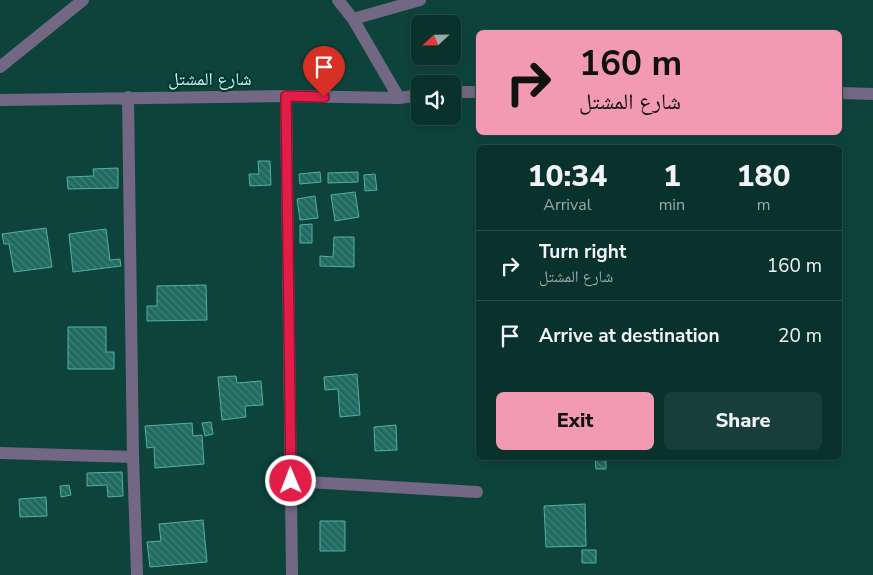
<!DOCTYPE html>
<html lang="en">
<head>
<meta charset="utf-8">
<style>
	:root { --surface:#0a322d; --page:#183e39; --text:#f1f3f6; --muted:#9aa; --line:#2a4d49; --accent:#f19ab1 }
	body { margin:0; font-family:"Nunito Sans","Noto Naskh Arabic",sans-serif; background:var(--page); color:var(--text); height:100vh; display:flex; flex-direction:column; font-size:19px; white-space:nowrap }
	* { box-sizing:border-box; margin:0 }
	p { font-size:16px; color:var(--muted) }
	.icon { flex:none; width:28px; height:28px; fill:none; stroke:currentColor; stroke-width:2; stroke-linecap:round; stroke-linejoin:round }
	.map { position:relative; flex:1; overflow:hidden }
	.sheet { position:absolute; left:476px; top:145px; width:366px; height:315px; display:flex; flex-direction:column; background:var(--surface); border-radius:8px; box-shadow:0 2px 8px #0003,0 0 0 1px var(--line) }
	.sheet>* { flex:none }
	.banner { position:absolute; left:476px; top:30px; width:366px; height:105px; border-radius:8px; box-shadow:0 2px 8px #0003,0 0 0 1px var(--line); background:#f19ab1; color:#111; overflow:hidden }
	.needle { width:32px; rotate:248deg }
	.buttons { position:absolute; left:411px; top:15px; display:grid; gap:10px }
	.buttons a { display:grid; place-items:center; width:50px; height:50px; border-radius:8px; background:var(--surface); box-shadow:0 2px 8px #0003,0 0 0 1px var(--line); font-size:25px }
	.pin { position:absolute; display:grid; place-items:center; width:42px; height:42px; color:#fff; margin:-51px -21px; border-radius:50% 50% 50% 0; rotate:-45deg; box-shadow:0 0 5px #0007 }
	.pin .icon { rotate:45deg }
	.me { position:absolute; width:55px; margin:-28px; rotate:359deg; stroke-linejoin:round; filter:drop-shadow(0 0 4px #0008) }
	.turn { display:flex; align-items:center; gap:18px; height:105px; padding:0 20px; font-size:22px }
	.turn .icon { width:65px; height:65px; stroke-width:2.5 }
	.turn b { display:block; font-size:35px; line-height:42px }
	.eta { display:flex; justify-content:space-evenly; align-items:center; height:85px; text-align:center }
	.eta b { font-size:30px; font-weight:800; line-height:35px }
	.cta { display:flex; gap:10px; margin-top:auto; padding:10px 20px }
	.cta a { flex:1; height:58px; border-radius:8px; background:var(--accent); color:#111; font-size:20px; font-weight:800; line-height:58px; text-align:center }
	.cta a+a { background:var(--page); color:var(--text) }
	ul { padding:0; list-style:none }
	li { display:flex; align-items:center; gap:15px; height:70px; padding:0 20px; border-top:1px solid var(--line) }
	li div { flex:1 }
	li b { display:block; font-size:19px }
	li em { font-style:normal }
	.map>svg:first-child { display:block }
	.building { fill:url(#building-back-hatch); stroke:#53b0a3 }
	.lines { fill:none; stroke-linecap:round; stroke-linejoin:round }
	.minor { stroke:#736883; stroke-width:12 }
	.route-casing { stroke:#92132f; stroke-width:12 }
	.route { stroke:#e11d48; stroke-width:9 }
	.labels { text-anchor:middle; stroke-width:4.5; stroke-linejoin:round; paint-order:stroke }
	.street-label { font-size:18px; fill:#c9f4ec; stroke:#003832 }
</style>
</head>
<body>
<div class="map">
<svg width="873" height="575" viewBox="0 0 873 575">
	<defs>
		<pattern id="building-back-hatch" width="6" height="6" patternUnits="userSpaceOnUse" patternTransform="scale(1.25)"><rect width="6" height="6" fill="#206a60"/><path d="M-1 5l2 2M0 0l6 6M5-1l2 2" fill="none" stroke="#3f8077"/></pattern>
	</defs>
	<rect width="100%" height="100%" fill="#0e433c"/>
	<path class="building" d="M258,161H270L271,185L250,186L249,174H259Z
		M118,168V188L68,189L67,177L94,176L93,169Z
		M320,172L321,182L300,184L299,174Z
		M358,172V182L328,183V173Z
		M375,174L377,190L365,191L364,175Z
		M355,192L359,217L335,221L331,195Z
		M315,196L318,218L300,220L297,199Z
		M312,224V243H300V225Z
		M46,228L52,267L14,272L9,244H4L2,234Z
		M106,229L110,260L120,259L121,266L73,272L69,234Z
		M334,237H354V267L320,266V256L333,257Z
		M206,285L207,320L147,321V306H157V286Z
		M68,327H106V352H114V369H68Z
		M357,374L360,415L340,417L338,389L325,390L324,377Z
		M236,376L237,383L261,381L263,405L245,406L246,417L222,420L218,377Z
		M211,422L213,434L205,436L202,423Z
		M192,423L193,436L202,435L204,464L155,468L154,447L147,448L145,426Z
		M396,425L397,450L375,451L374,427Z
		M595,458H606V469H596Z
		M122,472L123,496L108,497L107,485L87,486V473Z
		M69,485L71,495L61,497L60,486Z
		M46,497L47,516L20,517L19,499Z
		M585,504L586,546L546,547L544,506Z
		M203,520L207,562L150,567L147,542L161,541L159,524Z
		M320,521H345V551H320Z
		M582,550H596V563H582Z"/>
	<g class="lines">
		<path class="minor" d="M338,0L353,19L399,98
			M353,19L420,0
			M0,67L83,0
			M452,92H479
			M840,93L873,94
			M286,96L292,575
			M128,97L133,457L137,575
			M0,100L286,96L399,98L420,95
			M0,453L133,457
			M291,481L477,492"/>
	</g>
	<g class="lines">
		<defs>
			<path id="route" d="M291,481L286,96L324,97"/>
		</defs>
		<use href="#route" class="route-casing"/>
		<use href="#route" class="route"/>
	</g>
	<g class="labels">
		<g class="street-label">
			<text x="210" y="85">شارع المشتل</text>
		</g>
	</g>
</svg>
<div class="buttons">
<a><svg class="needle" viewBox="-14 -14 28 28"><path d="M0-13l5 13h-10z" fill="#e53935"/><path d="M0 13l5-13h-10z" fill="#9aa"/></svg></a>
<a><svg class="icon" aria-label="sound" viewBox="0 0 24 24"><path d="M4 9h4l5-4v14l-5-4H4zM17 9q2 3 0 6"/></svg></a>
</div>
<div class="pin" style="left:324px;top:97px;background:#d93025"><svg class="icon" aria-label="arrive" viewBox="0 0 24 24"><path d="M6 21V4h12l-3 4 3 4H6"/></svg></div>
<svg class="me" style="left:291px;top:481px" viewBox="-20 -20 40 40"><circle r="17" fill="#e11d48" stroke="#fff" stroke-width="3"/><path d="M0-11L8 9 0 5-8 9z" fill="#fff"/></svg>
<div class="banner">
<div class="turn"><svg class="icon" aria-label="right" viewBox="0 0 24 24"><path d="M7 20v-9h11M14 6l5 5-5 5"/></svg><div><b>160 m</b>شارع المشتل</div></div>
</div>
<section class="sheet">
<div class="eta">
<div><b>10:34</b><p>Arrival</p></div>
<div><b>1</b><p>min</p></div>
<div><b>180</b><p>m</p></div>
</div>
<ul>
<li><svg class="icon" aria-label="right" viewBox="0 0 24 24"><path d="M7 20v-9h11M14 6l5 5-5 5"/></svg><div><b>Turn right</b><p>شارع المشتل</p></div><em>160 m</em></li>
<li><svg class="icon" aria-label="arrive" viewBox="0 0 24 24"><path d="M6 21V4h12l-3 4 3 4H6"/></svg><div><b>Arrive at destination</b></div><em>20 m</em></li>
</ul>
<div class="cta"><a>Exit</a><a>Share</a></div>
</section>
</div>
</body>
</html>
